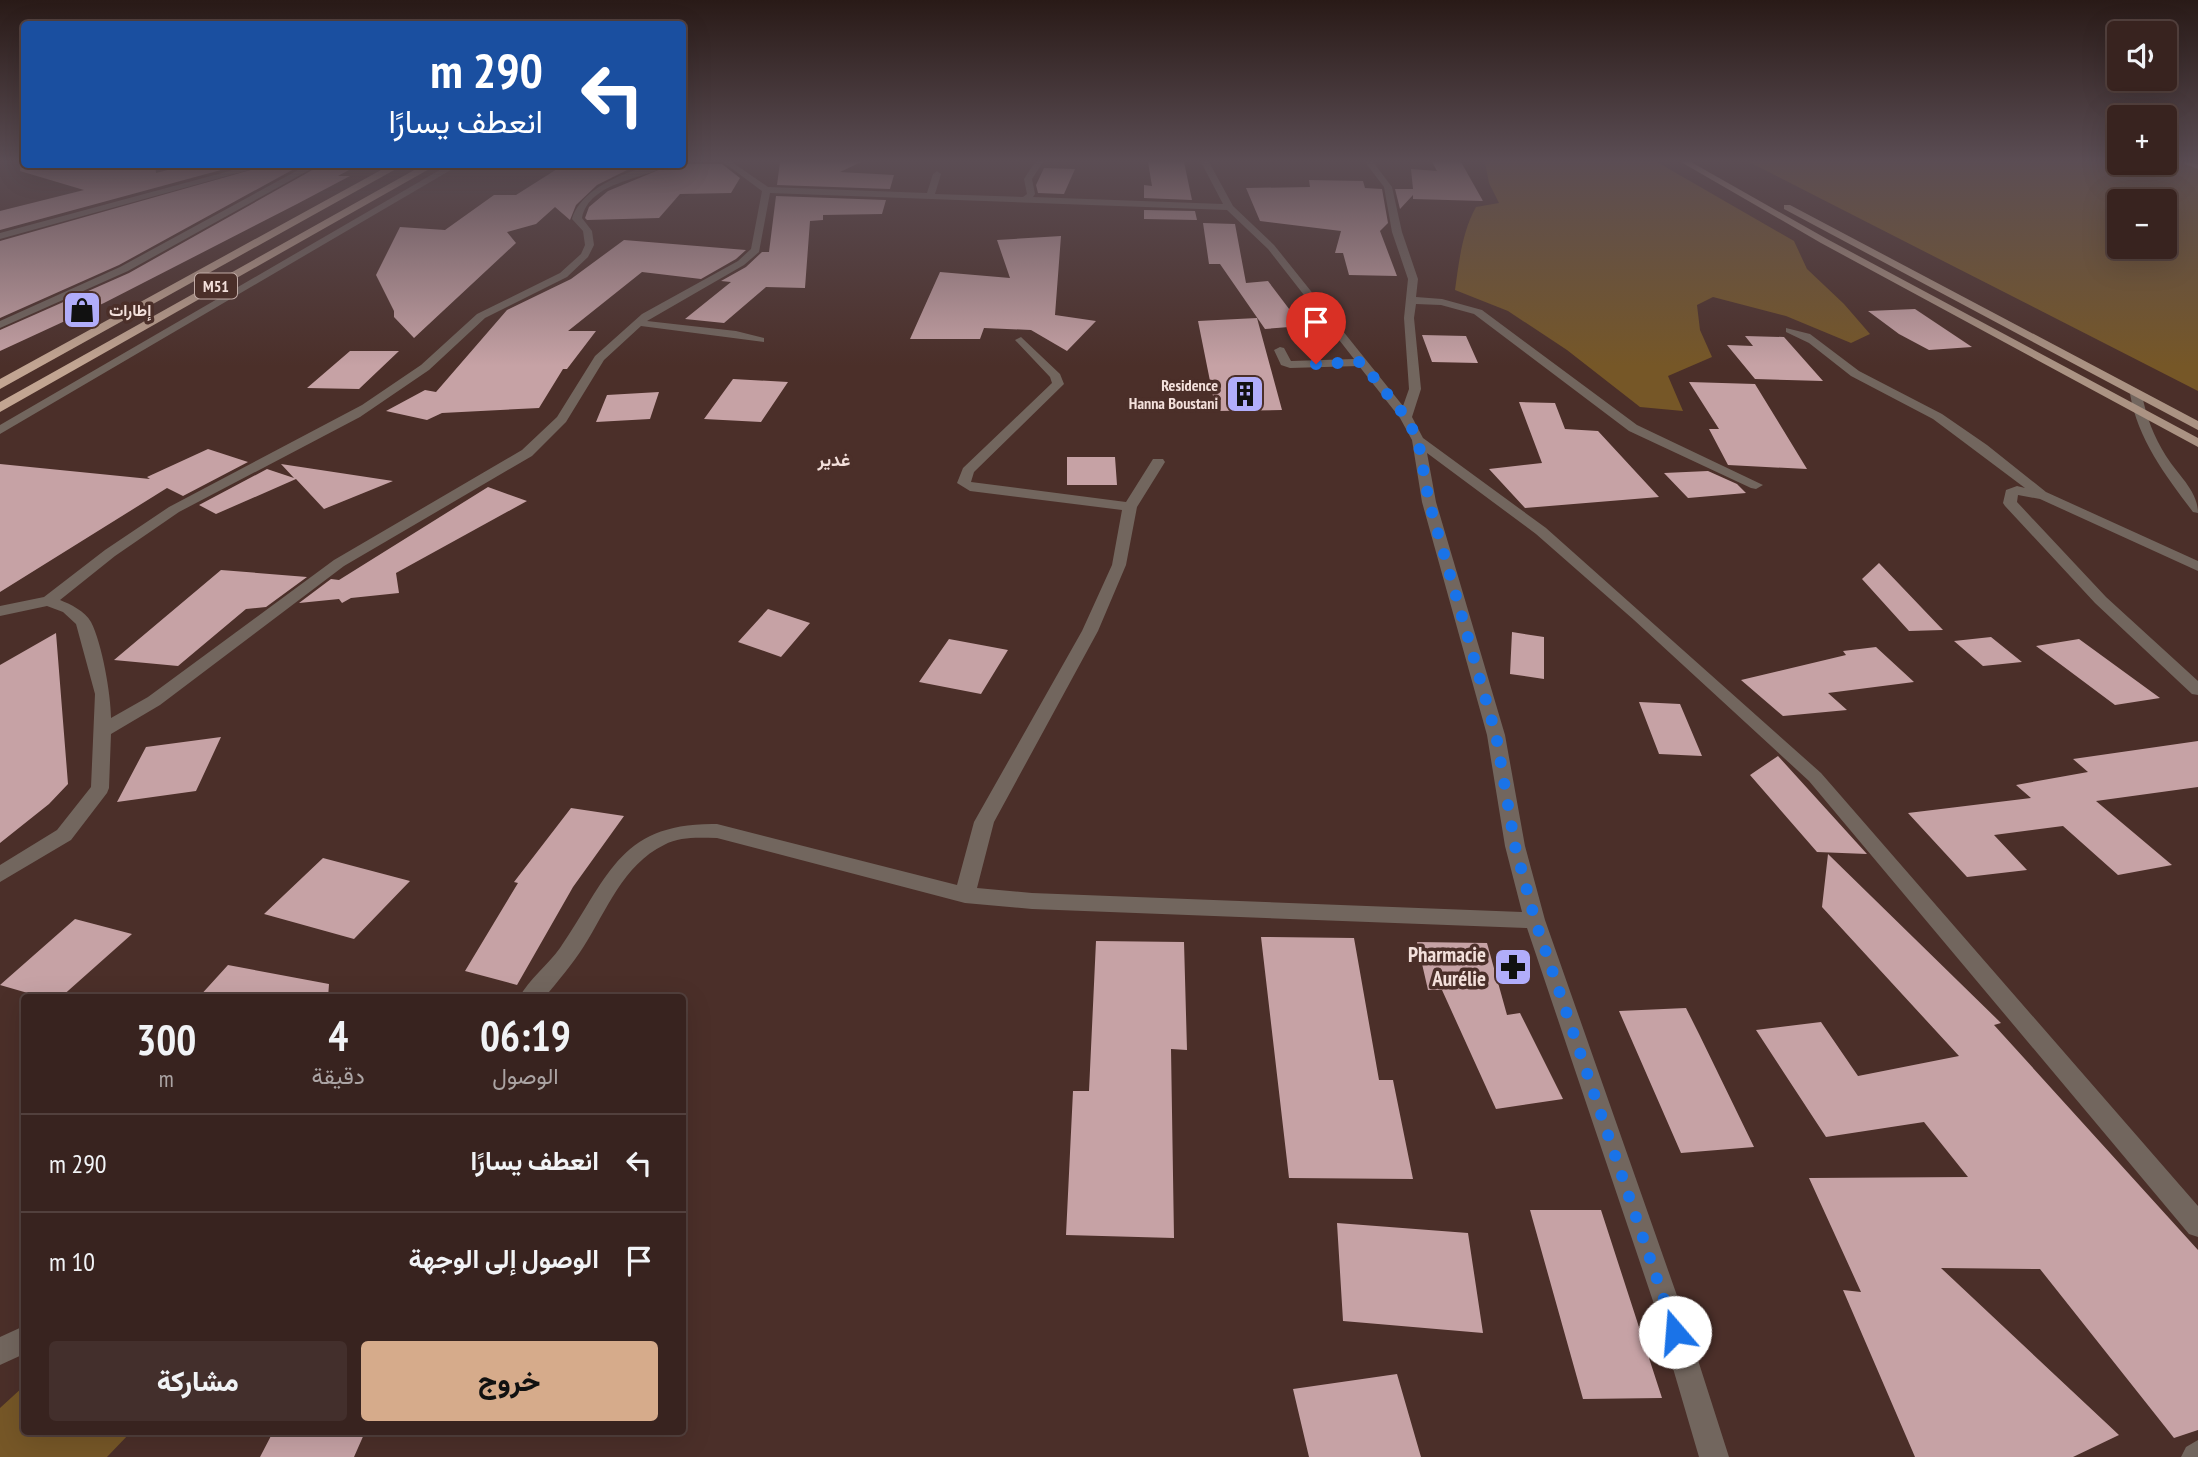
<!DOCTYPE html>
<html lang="ar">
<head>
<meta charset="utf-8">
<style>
	:root { --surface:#38231f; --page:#432f2c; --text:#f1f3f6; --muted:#aba4a4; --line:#52403d; --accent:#d6ab8b }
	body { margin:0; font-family:"PT Sans Narrow",Vazirmatn,sans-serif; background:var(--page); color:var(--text); direction:rtl; height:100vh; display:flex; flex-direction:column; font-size:26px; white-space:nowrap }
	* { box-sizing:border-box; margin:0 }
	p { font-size:23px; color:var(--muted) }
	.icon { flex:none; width:38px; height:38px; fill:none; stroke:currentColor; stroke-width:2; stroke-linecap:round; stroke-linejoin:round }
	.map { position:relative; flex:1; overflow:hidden; direction:ltr }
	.details { position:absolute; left:21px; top:994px; width:665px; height:441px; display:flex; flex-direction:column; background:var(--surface); border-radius:7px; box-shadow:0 7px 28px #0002,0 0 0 2px var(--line); direction:rtl }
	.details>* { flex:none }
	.top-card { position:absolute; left:21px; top:21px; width:665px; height:147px; border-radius:7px; box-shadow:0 7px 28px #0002,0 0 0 2px var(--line); direction:rtl; background:#1a4fa0; color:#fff; overflow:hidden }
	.buttons { position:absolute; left:2107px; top:21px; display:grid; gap:14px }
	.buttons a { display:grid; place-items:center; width:70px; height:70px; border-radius:7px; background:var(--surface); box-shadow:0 7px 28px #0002,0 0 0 2px var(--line); font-size:35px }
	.pin { position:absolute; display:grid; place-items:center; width:60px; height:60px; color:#fff; margin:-72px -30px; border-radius:50% 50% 50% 0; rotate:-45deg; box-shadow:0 0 7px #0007 }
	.pin .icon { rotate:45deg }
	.me { position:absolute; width:77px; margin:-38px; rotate:342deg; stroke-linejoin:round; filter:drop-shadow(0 0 5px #0008) }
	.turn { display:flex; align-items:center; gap:24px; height:147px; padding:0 28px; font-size:32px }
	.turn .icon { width:91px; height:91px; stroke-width:2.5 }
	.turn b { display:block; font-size:49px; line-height:60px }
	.eta { display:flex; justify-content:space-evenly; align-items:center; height:119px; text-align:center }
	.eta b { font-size:42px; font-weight:800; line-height:49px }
	.primary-button { display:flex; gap:14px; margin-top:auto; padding:14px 28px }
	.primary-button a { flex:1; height:80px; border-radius:7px; background:var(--accent); color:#111; font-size:28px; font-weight:800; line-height:80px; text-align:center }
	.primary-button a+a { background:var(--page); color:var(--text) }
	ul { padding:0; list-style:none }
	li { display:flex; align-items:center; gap:21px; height:98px; padding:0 28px; border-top:2px solid var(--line) }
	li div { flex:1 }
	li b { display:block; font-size:26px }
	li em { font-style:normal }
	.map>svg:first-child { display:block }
	.green { fill:#765727; fill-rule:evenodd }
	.building { fill:#c6a2a5 }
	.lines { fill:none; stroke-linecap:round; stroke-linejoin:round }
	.minor { fill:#72665e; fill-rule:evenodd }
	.major { fill:#ab9383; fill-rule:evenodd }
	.highway { fill:#c2a592; fill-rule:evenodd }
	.route { stroke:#1a73e8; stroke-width:12; stroke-dasharray:0 21.6 }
	.labels { text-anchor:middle; stroke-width:7; stroke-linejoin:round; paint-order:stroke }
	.shield { fill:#4b2f29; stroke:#c1aba6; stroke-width:2 }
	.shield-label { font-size:16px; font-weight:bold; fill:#f3e0db }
	.far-poi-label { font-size:16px; font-weight:bold; fill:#f3e0db; stroke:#4b2f29; text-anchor:start }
	.far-quarter-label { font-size:18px; font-weight:bold; fill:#f3e0db; stroke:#4b2f29 }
	.near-poi-label { font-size:21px; font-weight:bold; fill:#f3e0db; stroke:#4b2f29; text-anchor:end }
</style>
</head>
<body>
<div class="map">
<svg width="2198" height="1457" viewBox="0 0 2198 1457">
	<rect width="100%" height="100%" fill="#4b2f29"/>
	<path class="green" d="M1485,162H1657L1794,241L1807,269L1844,304L1870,334L1851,343L1786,316L1713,297L1697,305L1700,330L1712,357L1668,376L1683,411L1640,407L1567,350L1508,311L1455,290C1459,262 1462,232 1476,207L1499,203L1489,183Z
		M1749,162H2198V391ZM2119,201H2165V247H2119Z
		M24,1386V1432H131L107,1457H0V1408Z"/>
	<path class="building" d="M780,162H861L840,172L894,175L890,189L777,185Z
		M1148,162H1184L1192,200L1144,198V185L1152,186Z
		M1432,162H1461L1483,201L1413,199V195L1400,209L1395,189H1413L1411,169L1437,171Z
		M21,164H155L156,173L191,164H243L0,230V211L84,190L20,171Z
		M272,164H303L119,265L0,318V241Z
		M323,164H360L338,176H350L297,204L104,303L0,351V330L129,273Z
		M565,164H647L627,170L597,185L576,205L570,220L555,207L536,224L507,232L516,243L414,338L394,317V311L376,275L400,227L445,230L494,195H516Z
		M673,164H722L740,178L731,193L680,194L659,218L587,220L585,218L589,207L608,191Z
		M1044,168L1075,169L1064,194L1038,193L1036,185Z
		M1309,180L1363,181L1365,188L1382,189L1388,223L1380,231L1397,276L1349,275L1343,253H1335L1341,231L1260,221L1246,188L1310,187Z
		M776,196L886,200L882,214L823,215V220L810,221L805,288L766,287L724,323L685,319L731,282L721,281L746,267L762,252H769Z
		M1144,210L1195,211L1197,220L1144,219Z
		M1203,223L1235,224L1246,283L1268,281L1302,326L1265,329L1220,264H1209Z
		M1061,236L1055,315L1096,321L1067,351L1031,330L984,328L980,339H910L940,272L1010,278L997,240Z
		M624,240L746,250L736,259L701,279L642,272L568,331H596L567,369H563L539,408L442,413L427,420L386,411L425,390L436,392L507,310L571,279Z
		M1915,309L1972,347L1929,350L1899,334L1868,311Z
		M1257,318L1282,410L1216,411L1198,321Z
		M1422,335L1466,336L1478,363L1432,362Z
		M1745,336L1784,337L1823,381L1755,379L1727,345L1753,346Z
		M350,351H399L359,389L307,388Z
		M733,379L788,382L761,422L704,419Z
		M1689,382L1755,384L1807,469L1728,465L1709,429H1719Z
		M659,392L650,419L596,422L607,395Z
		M1519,402L1555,403L1565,429L1598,431L1659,497L1525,508L1489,469L1542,463Z
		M208,449L248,462L183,496L167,488L0,592V464L150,479L147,477Z
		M1067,457H1115L1117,485H1067Z
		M281,464L393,481L324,509L296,479L216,514L199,505L267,469L294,478Z
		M1708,471L1737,484L1746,493L1688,498L1664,473Z
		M488,487L527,501L396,573L399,593L351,598L342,603L339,599L299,603L331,579L339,580Z
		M1879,563L1943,630L1909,631L1862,579Z
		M221,570L307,577L266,607L246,609L178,666L114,660Z
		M768,609L810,623L781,657L738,642Z
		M1512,632L1544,637V679L1510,674Z
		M56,633L68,784L49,804L0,843V665Z
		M1991,637L2022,662L1983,666L1954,641Z
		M949,639L1008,650L981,694L919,682Z
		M2079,639L2160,698L2115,705L2036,646Z
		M1876,647L1914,682L1828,693L1847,710L1783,716L1741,680L1846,655L1843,651Z
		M1639,702L1680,704L1702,756L1659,754Z
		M221,737L196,791L117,802L146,747Z
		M2198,741V787L2096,801L2172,865L2118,875L2063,826L1994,835L2027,870L1967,877L1908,813L2031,798L2016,785L2088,772L2073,759Z
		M1778,756L1867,854L1817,852L1750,775Z
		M571,808L624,816L573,887L517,985L465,971L518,883L514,882Z
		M1828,854L2001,1023L1994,1025L2198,1250V1430L2174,1438L2040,1269L1941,1268L2119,1435L2073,1457H1915L1843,1290L1861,1292L1809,1178L1968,1177L1924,1122L1826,1137L1756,1030L1821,1022L1858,1076L1959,1056L1822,907Z
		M323,858L410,881L354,939L264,914Z
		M75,919L132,934L60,998H45L0,985Z
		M1261,937L1354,938L1379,1080H1393L1413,1179L1289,1178Z
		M1096,941L1184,942L1187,1050L1171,1049L1174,1238L1066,1235L1073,1091H1089Z
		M1417,942L1487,943L1507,1015L1520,1013L1563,1099L1496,1109L1442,990H1428Z
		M228,965L329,984L328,998H198Z
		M1686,1008L1700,1036L1754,1147L1681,1153L1619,1011Z
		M1530,1210H1601L1662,1398L1583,1399Z
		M1337,1223L1468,1233L1483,1333L1343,1321Z
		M1397,1374L1421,1457H1309L1293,1389Z
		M273,1432H365L354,1457H260Z"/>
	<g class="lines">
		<path class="minor" d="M723,162H732L768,187L927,193L933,174L937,171L941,174L935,194L1023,197L1027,194L1024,179L1035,162H1043L1032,179L1035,194L1033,197L1223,204L1201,162H1209L1233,206L1274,245L1403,406L1409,389L1404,318L1408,279L1392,232L1384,187L1365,162H1373L1392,187L1402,232L1418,279L1416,297L1442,299L1482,310L1637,425L1763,485L1756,489L1751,488L1629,431L1474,314L1441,305L1416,304L1414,318L1421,389L1412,417L1423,438L1546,528L1821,773L2198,1206V1237L2189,1234L1809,781L1634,620L1536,534L1427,453L1436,502L1505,735L1525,846L1545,920L1681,1307L1729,1457H1699L1655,1307L1527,928L1032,909L965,903L717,838C698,838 681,836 664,845C623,865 607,910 584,946C572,965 558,981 544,998H519C529,979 548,965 560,948C608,879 618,822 717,824L957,885L974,822L1082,631L1112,565L1122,510L970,491L957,483L963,468L1052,383L1050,377L1015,340L1021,337L1060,374L1064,384L974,472L971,482L1126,502L1153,459H1163L1165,462L1137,507L1126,565L1098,631L994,822L977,888L1032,893L1522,912L1505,846L1487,735L1422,502L1412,440L1400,418L1359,366L1290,368L1281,365L1274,350L1280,347L1284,348L1291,361L1354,359L1268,249L1227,210L770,193L759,252L744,265L647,321L736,331L764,338V342L641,326L604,360L566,422L532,456L344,566L160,705L111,734L109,788L107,793L71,840L0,882V865L57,830L91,787L95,694L76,624L63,612L47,606L0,616V606L44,597L105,550L169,507L362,405L421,365L477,314L560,273L581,254L585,245L583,231L572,219C581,186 639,164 671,164C643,180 590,181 582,218L592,231L594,245L588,257L567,277L485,318L429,370L360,417L179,512L115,556L60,600C70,604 85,611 91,622C102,643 111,695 111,718L148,697L334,560L522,450L557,417L595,356L642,314L738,261L751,249L762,191Z
			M255,164H270L0,239V233Z
			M309,164H320L128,271L0,328V321L120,267Z
			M450,164H461L0,434V425Z
			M1786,328L1810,334L1859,371L1942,414L1987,445L2046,492L2198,561V571L2040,499L2018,495L2017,502L2106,597L2198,681V695L2192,694L2095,603L2005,506L2003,503L2006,490L2017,486L2025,488L1933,419L1851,376L1809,343L1786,332Z
			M2136,390L2142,394C2146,417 2154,437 2166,456C2178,475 2198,491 2198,513L2193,512C2166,476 2138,440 2130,394Z
			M24,1326V1354L0,1365V1337Z
			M2198,1440V1457H2181L2186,1447Z"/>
		<path class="major" d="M1681,162H1691L1827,239L2198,438V447L1821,243Z
			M2184,162L2198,164V169L2185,164Z
			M1784,205H1790L2198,421V430L1784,209Z"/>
		<path class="highway" d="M392,164H405L0,389V379Z
			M425,164H438L0,412V402Z"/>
	</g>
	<linearGradient id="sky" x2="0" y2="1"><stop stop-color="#291a17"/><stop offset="0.44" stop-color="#5b4d54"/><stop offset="1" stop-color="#5b4d54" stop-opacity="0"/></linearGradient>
	<rect width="2198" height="366" fill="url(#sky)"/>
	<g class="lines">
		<path class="route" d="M1316,364L1361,362L1406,417L1418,440L1429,502L1496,735L1515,846L1535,920L1675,1332"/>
	</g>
	<defs>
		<symbol id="shop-square" viewBox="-11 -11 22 22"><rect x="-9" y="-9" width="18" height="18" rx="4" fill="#b1adfa" stroke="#4b2f29"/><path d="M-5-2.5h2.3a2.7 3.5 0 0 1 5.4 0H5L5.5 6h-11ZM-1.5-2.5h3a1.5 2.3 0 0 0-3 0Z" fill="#111"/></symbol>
		<symbol id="building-square" viewBox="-11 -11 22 22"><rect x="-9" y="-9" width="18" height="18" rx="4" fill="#b1adfa" stroke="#4b2f29"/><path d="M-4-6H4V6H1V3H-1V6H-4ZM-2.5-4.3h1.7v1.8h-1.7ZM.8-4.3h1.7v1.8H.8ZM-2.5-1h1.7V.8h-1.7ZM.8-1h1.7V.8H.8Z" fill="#111"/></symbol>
		<symbol id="pharmacy-square" viewBox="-11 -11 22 22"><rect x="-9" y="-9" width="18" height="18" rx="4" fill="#b1adfa" stroke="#4b2f29"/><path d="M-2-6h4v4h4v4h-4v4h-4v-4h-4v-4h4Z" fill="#111"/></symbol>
	</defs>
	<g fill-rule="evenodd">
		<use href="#shop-square" x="60" y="288" width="44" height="44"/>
		<use href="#building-square" x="1223" y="372" width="44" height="44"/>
		<use href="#pharmacy-square" x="1491" y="945" width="44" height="44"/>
	</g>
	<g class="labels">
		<rect class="shield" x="195" y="273.5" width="42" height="25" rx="5"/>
		<g class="shield-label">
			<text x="216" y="292">M51</text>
		</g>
		<g class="far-poi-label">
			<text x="109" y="316">إطارات</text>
			<text x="1218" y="391" text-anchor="end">Residence<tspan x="1218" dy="18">Hanna Boustani</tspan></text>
		</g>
		<g class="far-quarter-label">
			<text x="834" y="466">غدير</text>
		</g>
		<g class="near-poi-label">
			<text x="1486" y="962">Pharmacie<tspan x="1486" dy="24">Aurélie</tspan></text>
		</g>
	</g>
</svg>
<div class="buttons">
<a><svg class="icon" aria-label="sound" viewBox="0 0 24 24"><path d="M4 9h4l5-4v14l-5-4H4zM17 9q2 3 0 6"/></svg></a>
<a>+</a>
<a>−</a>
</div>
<div class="pin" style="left:1316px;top:364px;background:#d93025"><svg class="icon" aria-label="arrive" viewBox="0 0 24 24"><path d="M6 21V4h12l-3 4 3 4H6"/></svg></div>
<svg class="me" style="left:1675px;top:1332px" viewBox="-20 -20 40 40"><circle r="19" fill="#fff"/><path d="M0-13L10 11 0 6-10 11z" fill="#1a73e8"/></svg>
<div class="top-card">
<div class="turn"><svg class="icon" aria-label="left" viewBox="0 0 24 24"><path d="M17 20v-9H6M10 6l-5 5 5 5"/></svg><div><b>290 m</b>انعطف يسارًا</div></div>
</div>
<section class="details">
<div class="eta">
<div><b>06:19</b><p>الوصول</p></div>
<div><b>4</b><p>دقيقة</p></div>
<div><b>300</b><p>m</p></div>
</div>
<ul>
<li><svg class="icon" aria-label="left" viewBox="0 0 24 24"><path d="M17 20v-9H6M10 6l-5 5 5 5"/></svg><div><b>انعطف يسارًا</b></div><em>290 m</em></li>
<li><svg class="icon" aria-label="arrive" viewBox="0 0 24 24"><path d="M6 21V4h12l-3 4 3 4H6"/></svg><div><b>الوصول إلى الوجهة</b></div><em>10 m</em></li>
</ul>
<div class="primary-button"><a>خروج</a><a>مشاركة</a></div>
</section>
</div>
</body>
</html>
